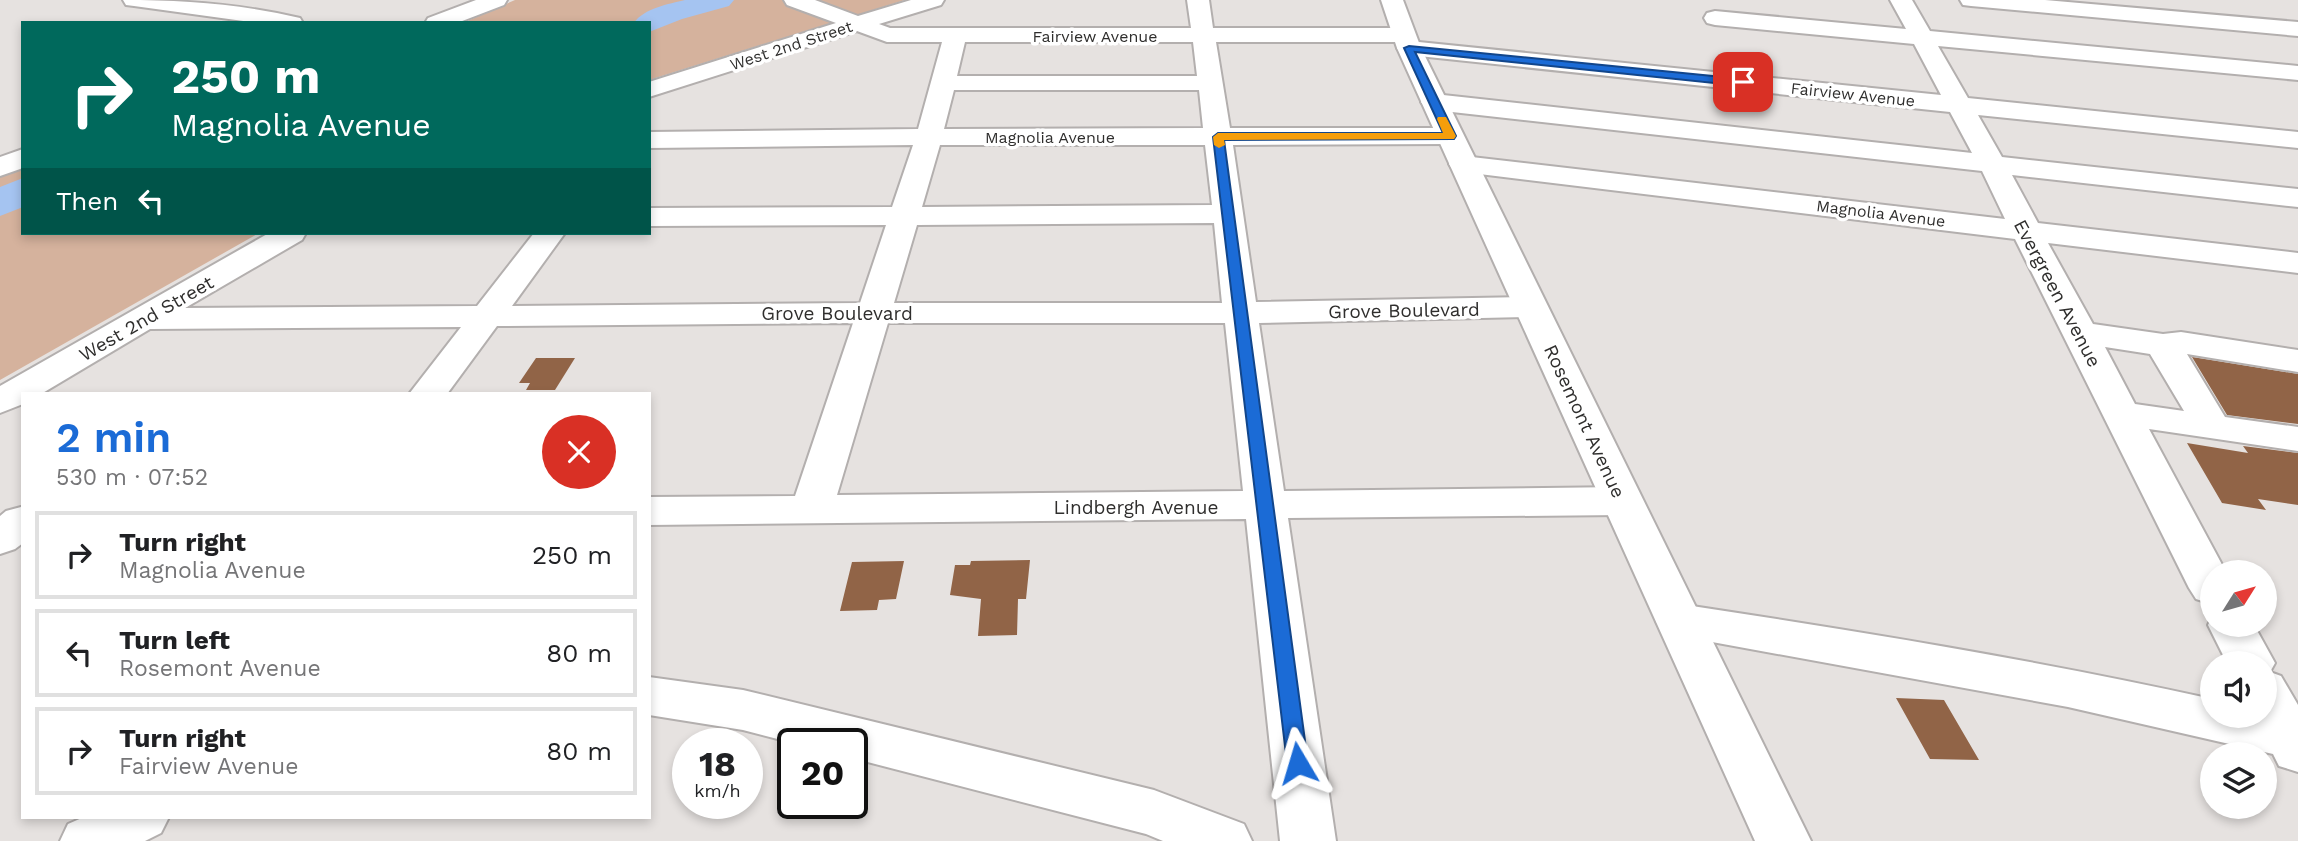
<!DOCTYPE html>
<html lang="en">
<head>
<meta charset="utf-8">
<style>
	:root { --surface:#fff; --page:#f2f2f2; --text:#202124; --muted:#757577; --line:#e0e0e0; --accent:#1b6bd6 }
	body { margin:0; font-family:"Work Sans",sans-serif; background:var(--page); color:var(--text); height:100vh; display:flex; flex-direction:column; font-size:26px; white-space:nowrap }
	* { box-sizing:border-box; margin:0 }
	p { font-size:23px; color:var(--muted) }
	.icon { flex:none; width:38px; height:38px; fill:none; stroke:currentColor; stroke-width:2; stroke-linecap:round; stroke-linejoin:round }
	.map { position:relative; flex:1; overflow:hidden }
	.side { position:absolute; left:21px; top:392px; width:630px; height:427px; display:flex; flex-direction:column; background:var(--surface); border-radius:0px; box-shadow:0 4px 10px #0003 }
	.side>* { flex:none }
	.banner { position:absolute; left:21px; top:21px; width:630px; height:214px; border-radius:0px; box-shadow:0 4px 10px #0003; background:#00695c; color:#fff; overflow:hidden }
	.needle { width:46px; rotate:53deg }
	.buttons { position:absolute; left:2200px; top:560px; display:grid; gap:14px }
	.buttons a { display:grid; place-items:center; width:77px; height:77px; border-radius:50%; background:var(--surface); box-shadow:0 4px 10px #0003; font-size:35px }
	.speed { position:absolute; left:672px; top:728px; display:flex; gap:14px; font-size:35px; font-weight:700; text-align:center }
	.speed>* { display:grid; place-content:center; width:91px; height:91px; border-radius:50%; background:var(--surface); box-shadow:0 4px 10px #0003; line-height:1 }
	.speed small { font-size:18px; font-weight:400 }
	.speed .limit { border:4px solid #111; border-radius:10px; background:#fff; color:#111 }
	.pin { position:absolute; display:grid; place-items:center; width:60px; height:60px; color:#fff; margin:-30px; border-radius:14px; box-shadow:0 4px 10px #0006 }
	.me { position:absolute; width:77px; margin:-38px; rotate:353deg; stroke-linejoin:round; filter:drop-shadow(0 0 5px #0008) }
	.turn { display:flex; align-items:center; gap:24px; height:147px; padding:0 35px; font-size:32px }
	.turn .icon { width:91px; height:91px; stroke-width:2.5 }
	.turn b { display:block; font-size:49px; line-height:60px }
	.then { display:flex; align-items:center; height:66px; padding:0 35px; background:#0003; gap:14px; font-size:26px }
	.round { display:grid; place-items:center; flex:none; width:74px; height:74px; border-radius:37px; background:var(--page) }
	.overview { display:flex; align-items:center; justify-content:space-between; height:119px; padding:0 35px }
	h1 { font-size:42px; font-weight:600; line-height:52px; color:var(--accent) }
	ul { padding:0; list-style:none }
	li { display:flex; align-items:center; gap:21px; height:88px; margin:0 14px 10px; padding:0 21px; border:4px solid var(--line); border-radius:0px }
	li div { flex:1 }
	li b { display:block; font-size:26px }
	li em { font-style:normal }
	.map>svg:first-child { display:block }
	.green { fill:#d5b29d }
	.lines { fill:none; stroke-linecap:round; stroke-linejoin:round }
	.river { fill:#a5c4f1; fill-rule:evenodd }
	.building { fill:#916447 }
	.minor-casing { stroke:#b3afae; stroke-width:4 }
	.major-casing { stroke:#b3afae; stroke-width:4 }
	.minor { fill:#fff; fill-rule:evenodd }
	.major { fill:#fff; fill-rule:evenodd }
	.route { fill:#1b6bd6; stroke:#12468b; stroke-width:2 }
	.slow { fill:#f59e0b }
	.labels { text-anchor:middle; stroke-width:7; stroke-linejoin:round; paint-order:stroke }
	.far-street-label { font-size:16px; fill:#2f2e2d; stroke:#fff }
	.street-label { font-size:19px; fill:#2f2e2d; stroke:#fff }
</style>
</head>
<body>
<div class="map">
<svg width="2298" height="841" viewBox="0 0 2298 841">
	<rect width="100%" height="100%" fill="#e6e2e0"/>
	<path class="green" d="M515,0H905L649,80V23H463Z
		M23,167V233H259L0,380V177Z"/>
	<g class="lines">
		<path class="river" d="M685,0H734L729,6L682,19L649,32V23H634C644,8 669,4 685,0Z
			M23,178V207L0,216V187Z"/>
	</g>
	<path class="building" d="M2192,357L2298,374V424L2227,415Z
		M536,358H575L555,390H526L530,383H519Z
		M2187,443L2248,453L2243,446L2298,453V505L2258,499L2266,510L2222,503Z
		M1030,560L1026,599H1018L1017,635L978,636L981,599L950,595L955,565H970L971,561Z
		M904,561L896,599L879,600L877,610L840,611L852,562Z
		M1896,698L1944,700L1979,760L1930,759Z"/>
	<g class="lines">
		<defs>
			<path id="minor" d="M123,0C184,0 241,4 300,18L303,23H258L134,6L126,5Z
				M476,0H507L504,5L457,23H425L428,18Z
				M784,0H815L858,16L911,0H944L941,5L879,24L890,28H1191L1187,0H1209L1213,28H1403L1411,30L1414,35L1411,40L1403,42H1216L1230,128H1450L1460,130L1463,136L1460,142L1450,144L1233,145L1256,302L1531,297L1543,300L1548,307L1543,314L1531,317L1259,323L1284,491L1622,487L1637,491L1643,501L1637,511L1622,515L1288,518L1336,841H1280L1246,519L649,525V497L795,496L853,323L497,326L447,394H409L461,327L150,329L41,394H23V404L0,413V386L269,233H306L302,240L185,308L477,306L534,233H565L512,306L860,303L886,225L649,226V208L892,207L913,145L649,148V132L918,129L942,42H887L857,31L649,97V82L836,23L787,5ZM965,42H1193L1197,76H957ZM954,90H1199L1203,128L944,129ZM940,145H1205L1212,205L922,207ZM1214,223L1222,303H894L917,225ZM888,323H1225L1243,491L837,495Z
				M1890,0H1912L1930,31L2298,66V80L1938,46L1968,98L2298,132V148L1978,115L2002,157L2298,189V207L2012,175L2038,223L2298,253V273L2048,243L2093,324L2163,334L2181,332L2298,350V372L2187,354L2225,417L2298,427V451L2149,429L2226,572H2212V604L2196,599L2189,588L2015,239L1463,172L1453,170L1449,164L1453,158L1463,156L2005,219L1982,171L1434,110L1425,107L1421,102L1425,97L1434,94L1972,153L1950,112L1409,55L1401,53L1397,48L1401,43L1409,41L1941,95L1914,44L1715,25L1707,23L1704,18L1707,13L1715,11L1906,29ZM2105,347L2150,354L2184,411L2135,404Z
				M1960,0H2045L2298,22V36L1971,6L1963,5Z
				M23,149V168L0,176V157Z
				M21,507L23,543L15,549L0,554V516L6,511Z
				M1679,604C1858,631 2036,660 2212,699V716H2264V663H2227L2208,625L2212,617V625H2254L2275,663L2270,672L2281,676L2298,705V772L2279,766L2273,754L2068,707L1663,633L1656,621L1663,609Z
				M649,677L743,690L1154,790L1244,824L1252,841H1163L1146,834L852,758V744H797L743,730L649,715Z
				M84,817H169L161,833L145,841H60L68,824Z"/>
			<path id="major" d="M1381,0H1403L1421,48L1811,841H1755L1397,48Z"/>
		</defs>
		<use href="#minor" class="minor-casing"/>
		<use href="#major" class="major-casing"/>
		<use href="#minor" class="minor"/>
		<use href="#major" class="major"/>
	</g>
	<path class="route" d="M1409,46L1743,79L1748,82L1743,86L1415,52L1456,136L1454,139L1224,140L1308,763L1305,769L1298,772L1290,769L1287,763L1213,137L1218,133H1443L1404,48Z"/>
	<path class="slow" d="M1438,117H1446L1456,136L1454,139L1224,140L1225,145L1219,148L1214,145L1213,137L1218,133H1443L1437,119Z"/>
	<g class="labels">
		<g class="far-street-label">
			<text x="1095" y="42">Fairview Avenue</text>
			<text transform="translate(791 45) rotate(-18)" y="6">West 2nd Street</text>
			<text transform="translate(1853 94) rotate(6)" y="6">Fairview Avenue</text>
			<text x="1050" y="143">Magnolia Avenue</text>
			<text transform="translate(1881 213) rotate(7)" y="6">Magnolia Avenue</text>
		</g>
		<g class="street-label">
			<text transform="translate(2058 293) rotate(62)" y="7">Evergreen Avenue</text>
			<text transform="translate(1404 310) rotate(-1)" y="7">Grove Boulevard</text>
			<text x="837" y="320">Grove Boulevard</text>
			<text transform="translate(146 318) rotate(-30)" y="7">West 2nd Street</text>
			<text transform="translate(1585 421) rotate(65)" y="7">Rosemont Avenue</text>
			<text x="1136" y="514">Lindbergh Avenue</text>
		</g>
	</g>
</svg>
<div class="buttons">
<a><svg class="needle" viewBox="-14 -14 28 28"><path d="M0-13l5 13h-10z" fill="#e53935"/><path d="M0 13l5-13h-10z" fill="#757577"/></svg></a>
<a><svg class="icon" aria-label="sound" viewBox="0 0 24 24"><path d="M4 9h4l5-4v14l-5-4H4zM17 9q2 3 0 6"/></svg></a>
<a><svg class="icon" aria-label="layers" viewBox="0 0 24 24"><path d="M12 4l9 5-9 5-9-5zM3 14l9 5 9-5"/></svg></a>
</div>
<div class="speed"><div>18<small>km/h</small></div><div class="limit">20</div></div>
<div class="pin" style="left:1743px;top:82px;background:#d93025"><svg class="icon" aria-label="arrive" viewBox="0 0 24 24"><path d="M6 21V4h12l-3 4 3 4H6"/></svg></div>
<svg class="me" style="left:1298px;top:763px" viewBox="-20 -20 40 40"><path d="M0-17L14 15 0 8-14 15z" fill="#1b6bd6" stroke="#fff" stroke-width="4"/></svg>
<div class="banner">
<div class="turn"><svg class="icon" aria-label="right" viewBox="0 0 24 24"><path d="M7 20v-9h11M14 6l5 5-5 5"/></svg><div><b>250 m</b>Magnolia Avenue</div></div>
<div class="then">Then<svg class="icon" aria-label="left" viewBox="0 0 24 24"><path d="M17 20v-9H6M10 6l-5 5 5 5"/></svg></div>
</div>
<section class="side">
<div class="overview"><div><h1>2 min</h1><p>530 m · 07:52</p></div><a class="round" style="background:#d93025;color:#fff"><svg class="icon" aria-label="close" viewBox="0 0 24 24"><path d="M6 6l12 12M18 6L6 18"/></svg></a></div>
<ul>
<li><svg class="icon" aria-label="right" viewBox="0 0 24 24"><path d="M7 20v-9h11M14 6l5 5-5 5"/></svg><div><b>Turn right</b><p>Magnolia Avenue</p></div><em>250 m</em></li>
<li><svg class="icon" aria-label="left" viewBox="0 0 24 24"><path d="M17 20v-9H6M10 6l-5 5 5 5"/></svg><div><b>Turn left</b><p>Rosemont Avenue</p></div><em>80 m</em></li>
<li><svg class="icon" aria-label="right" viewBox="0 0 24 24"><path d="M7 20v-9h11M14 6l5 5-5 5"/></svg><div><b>Turn right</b><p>Fairview Avenue</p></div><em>80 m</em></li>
</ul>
</section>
</div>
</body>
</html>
